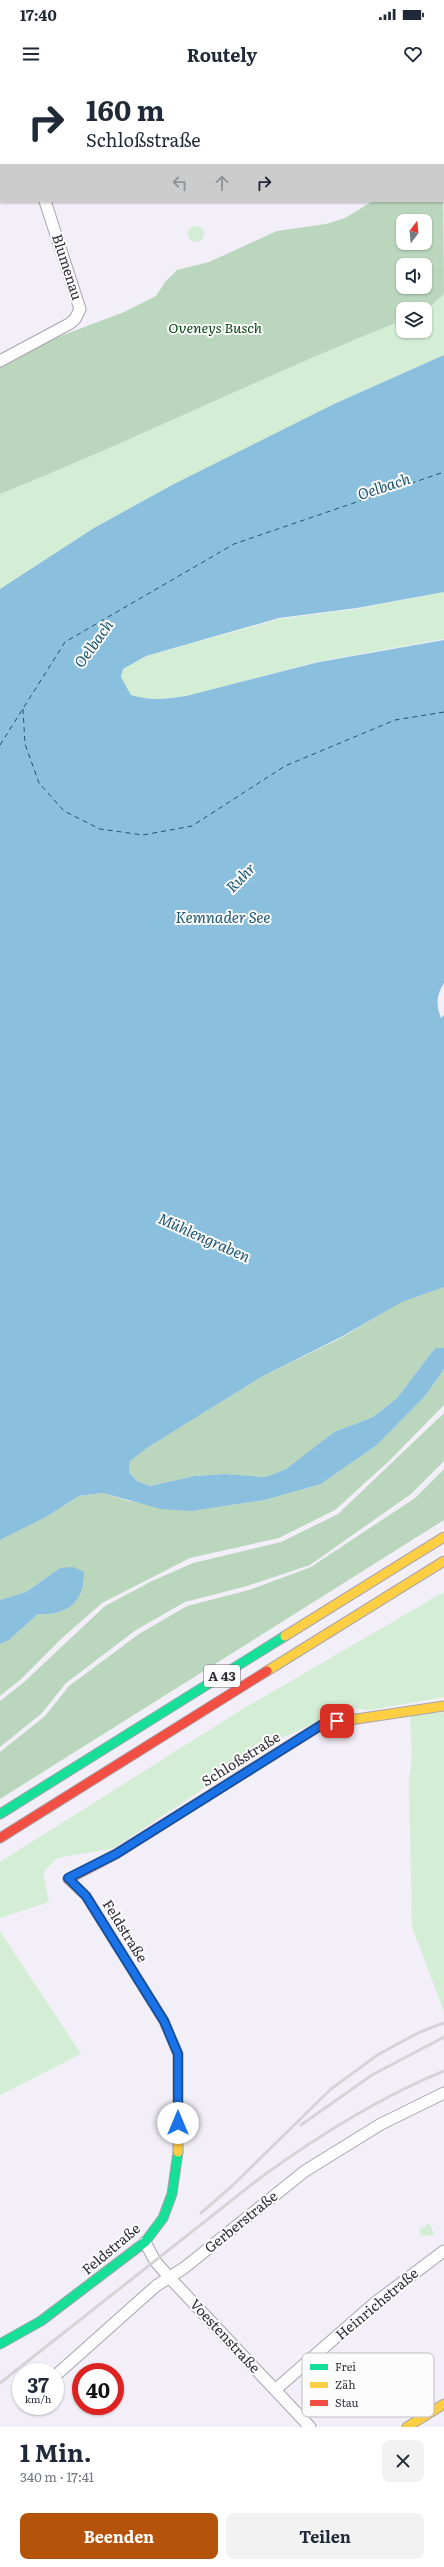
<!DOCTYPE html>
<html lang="de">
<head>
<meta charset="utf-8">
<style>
	:root { --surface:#fff; --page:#f2f2f3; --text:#1f2937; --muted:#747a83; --accent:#b45309 }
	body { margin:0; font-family:Literata,serif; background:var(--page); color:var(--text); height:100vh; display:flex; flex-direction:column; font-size:15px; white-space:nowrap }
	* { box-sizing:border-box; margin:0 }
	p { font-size:13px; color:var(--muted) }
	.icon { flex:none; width:22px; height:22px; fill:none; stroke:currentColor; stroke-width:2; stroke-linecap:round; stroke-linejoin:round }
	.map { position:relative; height:2347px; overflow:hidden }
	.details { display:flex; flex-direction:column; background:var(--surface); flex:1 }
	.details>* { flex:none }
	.top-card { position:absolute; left:0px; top:0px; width:444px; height:122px; box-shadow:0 1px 3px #0004; background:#fff; color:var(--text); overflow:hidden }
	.needle { width:26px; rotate:16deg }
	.controls { position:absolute; left:396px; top:134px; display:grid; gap:8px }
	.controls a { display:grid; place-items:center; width:36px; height:36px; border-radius:8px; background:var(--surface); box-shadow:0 1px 3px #0004; font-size:20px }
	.speed { position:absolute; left:12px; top:2283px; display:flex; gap:8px; font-size:20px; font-weight:700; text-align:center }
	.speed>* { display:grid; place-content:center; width:52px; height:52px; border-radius:50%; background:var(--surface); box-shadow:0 1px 3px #0004; line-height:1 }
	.speed small { font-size:10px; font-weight:400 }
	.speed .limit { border:6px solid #d22; background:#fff; color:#111 }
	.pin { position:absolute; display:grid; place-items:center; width:34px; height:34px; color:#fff; margin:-17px; border-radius:8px; box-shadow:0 2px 6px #0006 }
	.me { position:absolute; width:44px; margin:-22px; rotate:0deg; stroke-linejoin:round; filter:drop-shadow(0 0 3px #0008) }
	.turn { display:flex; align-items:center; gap:14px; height:84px; padding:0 20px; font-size:18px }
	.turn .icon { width:52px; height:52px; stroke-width:2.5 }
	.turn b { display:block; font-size:28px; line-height:34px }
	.lanes { display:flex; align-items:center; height:38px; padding:0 20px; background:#0003; justify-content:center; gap:20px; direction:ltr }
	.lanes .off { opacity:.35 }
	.round { display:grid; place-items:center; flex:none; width:42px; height:42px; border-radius:8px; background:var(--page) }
	.headline { display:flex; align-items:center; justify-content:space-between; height:68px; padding:0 20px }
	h1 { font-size:24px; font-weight:700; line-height:30px }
	.action { display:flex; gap:8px; margin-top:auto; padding:8px 20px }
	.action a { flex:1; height:46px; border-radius:8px; background:var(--accent); color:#fff; font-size:16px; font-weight:700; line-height:46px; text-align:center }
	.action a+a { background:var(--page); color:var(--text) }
	.status { display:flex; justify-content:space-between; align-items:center; height:28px; padding:0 20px; background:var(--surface); direction:ltr }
	.status svg { height:11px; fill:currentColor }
	header { display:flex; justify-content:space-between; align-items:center; height:52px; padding:0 20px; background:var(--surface); font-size:18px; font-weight:700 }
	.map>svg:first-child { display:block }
	.green { fill:#d3eed5 }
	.forest { fill:#bad7bd; fill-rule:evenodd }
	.water { fill:#8bbfde }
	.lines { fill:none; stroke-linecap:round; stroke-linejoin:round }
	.ferry { stroke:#1c5673; stroke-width:1; stroke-dasharray:5 4; stroke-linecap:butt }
	.street-casing { stroke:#a8a4ad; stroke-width:13 }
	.fast-casing { stroke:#a8a4ad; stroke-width:11 }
	.slow-casing { stroke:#a8a4ad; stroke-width:11 }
	.jam-casing { stroke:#a8a4ad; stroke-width:11 }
	.street { stroke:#fdfdfe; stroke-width:11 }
	.fast { stroke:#16e098; stroke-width:9 }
	.slow { stroke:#ffcf43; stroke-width:9 }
	.jam { stroke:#f24e42; stroke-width:9 }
	.rail { stroke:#d5d4d7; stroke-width:3 }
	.route-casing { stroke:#114b97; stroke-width:10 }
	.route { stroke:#1a73e8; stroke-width:7 }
	.labels { text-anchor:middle; stroke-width:4; stroke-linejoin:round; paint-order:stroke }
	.shield { fill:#fcfcfc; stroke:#6e6b72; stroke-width:1 }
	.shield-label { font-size:13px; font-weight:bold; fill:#312d37 }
	.street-label { font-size:14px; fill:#312d37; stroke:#fcfcfc }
	.park-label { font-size:14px; font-style:italic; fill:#064512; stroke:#fcfcfc }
	.water-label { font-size:15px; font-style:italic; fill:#1c5673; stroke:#fcfcfc }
	.key { fill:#fcfcfc; stroke:#bfbec1; stroke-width:1 }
	.key-label { font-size:11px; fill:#312d37 }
</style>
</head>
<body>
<div class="status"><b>17:40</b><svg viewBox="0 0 49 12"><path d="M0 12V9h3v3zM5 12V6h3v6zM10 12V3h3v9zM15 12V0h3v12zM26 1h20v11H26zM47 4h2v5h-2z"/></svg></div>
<header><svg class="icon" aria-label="menu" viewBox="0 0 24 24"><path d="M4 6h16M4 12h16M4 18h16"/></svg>Routely<svg class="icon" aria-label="heart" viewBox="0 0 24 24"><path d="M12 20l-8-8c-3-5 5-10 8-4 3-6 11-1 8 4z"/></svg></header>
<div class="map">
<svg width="444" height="2347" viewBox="0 0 444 2347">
	<rect width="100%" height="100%" fill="#f3eff8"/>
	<path class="green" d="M188 154a8 8 0 1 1 16 0a8 8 0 1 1-16 0Z
		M444,214V275L334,324L172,405L94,448L0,509V414C136,360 267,294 403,240V251H425V231Z
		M444,512V559L320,581L186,616C166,619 150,621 131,615L121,597L123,589L146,576L279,539L356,529Z
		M444,1512V1617L370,1630L347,1628L275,1661L114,1768L57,1778L43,1793L49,1822L0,1838V1782L241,1630Z
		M444,1632V1932L412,1847L409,1699L412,1677L410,1636Z
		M0,1851L81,1974L0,2015Z
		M427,2143L431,2146L434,2155L421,2156L419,2151L422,2147L425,2148Z"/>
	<path class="forest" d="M443,95L444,214L425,231L403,229V240C267,294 136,360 0,414V279L124,232L156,216L165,202L177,190L209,182L277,151L326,144L345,138L373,121H443ZM403,141H425V163H403ZM403,185H425V207H403Z
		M444,1207V1268H435L397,1318L373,1337L334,1352L286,1389L266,1397L224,1394L194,1396L150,1406L137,1401L129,1392L130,1381L147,1368L263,1296L341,1258L401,1222Z
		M444,1289V1325L389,1381L335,1430L279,1458L190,1478L102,1523L61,1559L20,1600L0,1616V1564L9,1560L38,1534C67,1536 85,1522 84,1492L60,1488L26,1512L0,1520V1460L46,1437L79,1416L103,1413L129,1421L192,1431L265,1420L321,1404L377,1365L426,1315Z
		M444,1333V1381L411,1414L310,1485L247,1506L185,1522L136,1550L66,1603L42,1633L0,1667V1621L23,1603L105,1526L152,1501L193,1483L281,1462L338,1434Z
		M444,1389V1440L0,1719V1672L45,1636L69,1606L139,1554L187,1526L249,1510L311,1487L415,1418Z"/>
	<path class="water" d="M444,275V512L357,528L279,538L146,576L123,589L121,597L131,615C150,621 166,619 186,616L319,582L444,560V903C436,916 436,925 441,938L444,935V1207L402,1222L341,1257L263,1296L147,1368L130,1381L129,1392L137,1401L150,1406L194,1396L224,1394L266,1397L286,1389L334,1352L373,1337L397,1318L435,1268H444V1289L426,1315L377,1365L321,1404L265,1420L192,1431L161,1429L103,1413L79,1416L46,1437L0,1460V509L94,448L172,405L334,324Z
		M73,1487L84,1492C85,1522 67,1536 38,1534L9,1560L0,1564V1520L26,1512L60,1488Z"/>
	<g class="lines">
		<path class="ferry" d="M23,629L25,664L39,703L64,731L100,749L143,755L192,746L285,686L395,640L444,632
			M0,665L65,562L234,464L444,392"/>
		<defs>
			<path id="street" d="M4,0V1
				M0,281L69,244L75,239L80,229L45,121
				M145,2162L155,2181L169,2197L310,2347
				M55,2296L156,2206L184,2188L305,2091L381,2044L444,2013
				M275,2310L376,2222L444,2171"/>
			<path id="fast" d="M0,1734L285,1556
				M0,2264L41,2241L145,2162L163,2138L172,2114L178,2072"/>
			<path id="slow" d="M285,1556L444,1457
				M267,1591L444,1481
				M248,1691L323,1644L444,1626
				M68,1799L86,1816L164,1941L178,1974V2072
				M407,2347L444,2324"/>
			<path id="jam" d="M0,1758L267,1591
				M68,1799L116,1774L248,1691"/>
		</defs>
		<use href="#street" class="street-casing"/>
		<use href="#fast" class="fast-casing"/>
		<use href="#slow" class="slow-casing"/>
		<use href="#jam" class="jam-casing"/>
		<use href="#street" class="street"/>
		<use href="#fast" class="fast"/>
		<use href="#slow" class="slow"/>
		<use href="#jam" class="jam"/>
		<path class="rail" d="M301,2045L372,1995L444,1957
			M201,2133L232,2106L331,2009L379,1974L420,1952L444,1943
			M0,2303L260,2098C318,2056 378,2018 444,1991"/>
	</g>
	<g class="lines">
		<defs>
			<path id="route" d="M178,2043V1974L164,1941L86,1816L68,1798L116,1774L323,1644L337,1641"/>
		</defs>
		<use href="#route" class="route-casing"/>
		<use href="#route" class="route"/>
	</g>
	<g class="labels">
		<rect class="shield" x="204" y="1585" width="36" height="22" rx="3"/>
		<g class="shield-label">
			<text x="222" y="1601">A 43</text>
		</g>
		<g class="street-label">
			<text transform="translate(67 187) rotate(72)" y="5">Blumenau</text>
			<text transform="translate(241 1679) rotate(-32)" y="5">Schloßstraße</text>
			<text transform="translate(125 1851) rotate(58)" y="5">Feldstraße</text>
			<text transform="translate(241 2142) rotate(-39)" y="5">Gerberstraße</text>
			<text transform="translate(111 2169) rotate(-40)" y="5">Feldstraße</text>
			<text transform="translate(377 2224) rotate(-40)" y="5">Heinrichstraße</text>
			<text transform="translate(225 2256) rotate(47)" y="5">Voestenstraße</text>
		</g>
		<g class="park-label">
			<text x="215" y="253">Oveneys Busch</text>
		</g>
		<g class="water-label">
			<text transform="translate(384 407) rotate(-18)" y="5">Oelbach</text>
			<text transform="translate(94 564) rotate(-54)" y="5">Oelbach</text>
			<text transform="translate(241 798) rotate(-46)" y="5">Ruhr</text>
			<text x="223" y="843">Kemnader See</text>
			<text transform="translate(204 1158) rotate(24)" y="5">Mühlengraben</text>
		</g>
	</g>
	<rect x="302" y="2273" width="132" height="64" rx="6" class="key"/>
	<rect x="310" y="2284" width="18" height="6" fill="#16e098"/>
	<rect x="310" y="2302" width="18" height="6" fill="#ffcf43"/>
	<rect x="310" y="2320" width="18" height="6" fill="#f24e42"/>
	<g class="key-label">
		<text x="335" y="2291">Frei</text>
		<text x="335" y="2309">Zäh</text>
		<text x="335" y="2327">Stau</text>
	</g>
</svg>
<div class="controls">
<a><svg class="needle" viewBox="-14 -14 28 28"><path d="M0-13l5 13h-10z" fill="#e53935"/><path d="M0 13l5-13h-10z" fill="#747a83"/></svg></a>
<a><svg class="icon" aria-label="sound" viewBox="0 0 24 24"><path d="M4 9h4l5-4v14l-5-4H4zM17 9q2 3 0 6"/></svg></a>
<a><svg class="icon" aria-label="layers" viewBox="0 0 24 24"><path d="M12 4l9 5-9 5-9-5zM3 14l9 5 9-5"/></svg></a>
</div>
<div class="speed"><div>37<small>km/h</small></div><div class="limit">40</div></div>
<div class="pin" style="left:337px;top:1641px;background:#d93025"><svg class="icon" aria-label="arrive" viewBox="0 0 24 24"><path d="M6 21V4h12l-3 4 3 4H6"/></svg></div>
<svg class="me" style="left:178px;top:2043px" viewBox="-20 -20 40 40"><circle r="19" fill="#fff"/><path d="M0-13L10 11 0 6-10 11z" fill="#1a73e8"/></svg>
<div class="top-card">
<div class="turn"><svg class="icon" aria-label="right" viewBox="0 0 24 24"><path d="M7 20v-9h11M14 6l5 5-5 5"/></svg><div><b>160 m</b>Schloßstraße</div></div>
<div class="lanes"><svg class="icon off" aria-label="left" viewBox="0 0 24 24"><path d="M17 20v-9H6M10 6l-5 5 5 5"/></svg><svg class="icon off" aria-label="ahead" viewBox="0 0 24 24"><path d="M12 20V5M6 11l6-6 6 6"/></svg><svg class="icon" aria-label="right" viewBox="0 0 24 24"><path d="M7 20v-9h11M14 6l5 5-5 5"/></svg></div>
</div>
</div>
<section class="details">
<div class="headline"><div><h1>1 Min.</h1><p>340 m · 17:41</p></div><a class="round"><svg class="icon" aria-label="close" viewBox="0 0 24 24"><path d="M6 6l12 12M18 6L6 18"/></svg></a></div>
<div class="action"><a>Beenden</a><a>Teilen</a></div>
</section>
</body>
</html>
